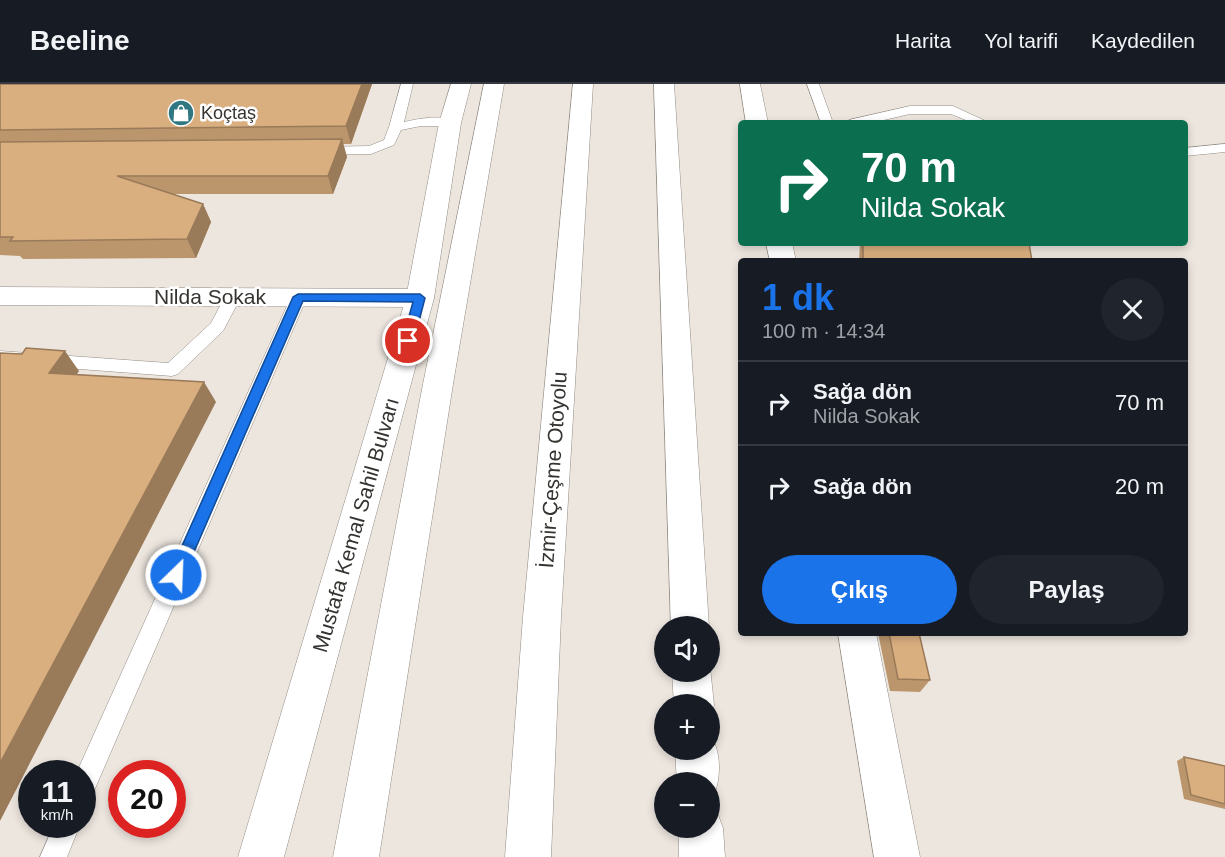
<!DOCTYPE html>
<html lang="tr">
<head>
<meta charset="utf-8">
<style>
	:root { --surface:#171b24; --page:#20242c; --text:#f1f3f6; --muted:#9ea1a6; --line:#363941; --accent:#1a73e8 }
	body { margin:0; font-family:Arial,sans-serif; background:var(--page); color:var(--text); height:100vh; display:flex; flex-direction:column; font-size:22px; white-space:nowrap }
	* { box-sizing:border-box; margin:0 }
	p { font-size:20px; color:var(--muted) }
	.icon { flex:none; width:33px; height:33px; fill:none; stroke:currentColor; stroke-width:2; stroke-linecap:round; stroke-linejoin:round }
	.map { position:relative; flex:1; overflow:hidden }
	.side { position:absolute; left:738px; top:174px; width:450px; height:378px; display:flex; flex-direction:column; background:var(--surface); border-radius:6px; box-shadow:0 3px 9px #0003 }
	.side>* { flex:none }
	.banner { position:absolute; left:738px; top:36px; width:450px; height:126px; border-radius:6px; box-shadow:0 3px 9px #0003; background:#0b6e4f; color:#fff; overflow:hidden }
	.controls { position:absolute; left:654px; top:532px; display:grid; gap:12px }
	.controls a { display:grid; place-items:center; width:66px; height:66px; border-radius:50%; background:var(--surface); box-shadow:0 3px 9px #0003; font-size:30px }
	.speed { position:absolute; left:18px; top:676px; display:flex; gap:12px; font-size:30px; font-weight:700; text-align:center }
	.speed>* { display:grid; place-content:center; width:78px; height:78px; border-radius:50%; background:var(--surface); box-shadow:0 3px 9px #0003; line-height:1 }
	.speed small { font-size:15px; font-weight:400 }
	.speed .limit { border:9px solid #d22; background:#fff; color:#111 }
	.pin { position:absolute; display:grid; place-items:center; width:51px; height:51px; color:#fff; margin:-26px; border:3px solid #fff; border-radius:50%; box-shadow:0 2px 6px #0007 }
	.me { position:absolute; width:66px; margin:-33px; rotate:24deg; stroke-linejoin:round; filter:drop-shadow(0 0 4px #0008) }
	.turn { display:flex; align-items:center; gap:21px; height:126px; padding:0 24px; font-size:27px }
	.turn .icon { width:78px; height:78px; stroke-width:2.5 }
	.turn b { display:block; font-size:42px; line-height:51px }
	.round { display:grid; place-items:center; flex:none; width:63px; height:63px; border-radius:32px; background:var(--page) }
	.head { display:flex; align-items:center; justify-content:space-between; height:102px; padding:0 24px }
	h1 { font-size:36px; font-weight:800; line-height:45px; color:var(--accent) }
	.cta { display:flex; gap:12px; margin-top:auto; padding:12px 24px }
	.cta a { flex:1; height:69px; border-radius:36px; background:var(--accent); color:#fff; font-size:24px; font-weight:800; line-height:69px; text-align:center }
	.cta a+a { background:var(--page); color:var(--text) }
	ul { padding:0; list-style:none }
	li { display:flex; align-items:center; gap:18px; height:84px; padding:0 24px; border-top:2px solid var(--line) }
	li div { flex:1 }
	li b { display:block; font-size:22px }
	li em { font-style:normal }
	header { display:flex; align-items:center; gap:36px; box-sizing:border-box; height:84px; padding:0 30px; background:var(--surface); border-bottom:2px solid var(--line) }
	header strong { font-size:28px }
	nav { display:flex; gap:33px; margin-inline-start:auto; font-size:21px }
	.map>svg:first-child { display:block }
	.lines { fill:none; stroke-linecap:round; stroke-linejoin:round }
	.service-casing { stroke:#928c85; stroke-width:1 }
	.minor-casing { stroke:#928c85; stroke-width:1 }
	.tertiary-casing { stroke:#928c85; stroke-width:1 }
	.secondary-casing { stroke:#928c85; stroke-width:1 }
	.motorway-casing { stroke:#928c85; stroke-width:1 }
	.service { fill:#fff; fill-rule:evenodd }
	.minor { fill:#fff; fill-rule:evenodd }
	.tertiary { fill:#fff; fill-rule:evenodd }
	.secondary { fill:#fff; fill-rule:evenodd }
	.motorway { fill:#fff; fill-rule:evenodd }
	.wall { fill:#bb966d }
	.shaded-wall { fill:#997a59 }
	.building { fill:#daaf7f; stroke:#997a59; stroke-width:1.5 }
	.route { fill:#1a73e8; stroke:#114b97; stroke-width:1.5 }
	.labels { text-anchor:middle; stroke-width:5; stroke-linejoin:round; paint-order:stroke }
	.far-poi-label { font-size:18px; fill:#363431; stroke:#fff; text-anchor:start }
	.street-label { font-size:21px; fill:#363431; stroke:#fff }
</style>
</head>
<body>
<header>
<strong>Beeline</strong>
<nav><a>Harita</a><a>Yol tarifi</a><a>Kaydedilen</a></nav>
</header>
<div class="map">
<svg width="1225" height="773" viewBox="0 0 1225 773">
	<rect width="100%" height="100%" fill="#ede6df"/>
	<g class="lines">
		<defs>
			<path id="service" d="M401,0H413L404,38C418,35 445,29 456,39L455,42H421L401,46L394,61L371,70H315L313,67L315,64L320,63L369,62L384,56L389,43Z
				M807,0H819L833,39H821Z
				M910,22H953L990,39H973L951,30H910L871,39H848L849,36Z
				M1225,60V68L1185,72V64Z
				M233,208L239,209L241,213L223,247L178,290L172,292L0,279V267L168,279L211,239L227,209Z
				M299,208L305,209L307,213L91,714L82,718V690H76L291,213L293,209Z
				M54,741H80L67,773H40Z"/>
			<path id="minor" d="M0,203L420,205L430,208L434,214L430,220L420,223L0,221Z"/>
			<path id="tertiary" d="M451,0H471L461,39L434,214L284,773H238L406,214L439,39Z
				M484,0H504L453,300L379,773H333L423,300Z"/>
			<path id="secondary" d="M740,0H760L768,39H746Z
				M766,159H792L796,177H770Z
				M838,549H876L920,773H874Z"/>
			<path id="motorway" d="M573,0H593L561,533L551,773H505L523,533Z
				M654,0H674L709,543H671Z
				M710,583L714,621L710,632V621H674L672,588H710Z
				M710,651C722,668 721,695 713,714L710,716V699H677L675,666H710Z
				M710,725L717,728L723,744L725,773H679V744H710Z"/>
		</defs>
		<use href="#service" class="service-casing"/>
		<use href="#minor" class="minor-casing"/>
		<use href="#tertiary" class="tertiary-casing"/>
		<use href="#secondary" class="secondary-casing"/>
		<use href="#motorway" class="motorway-casing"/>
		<use href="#service" class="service"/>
		<use href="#minor" class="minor"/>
		<use href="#tertiary" class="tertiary"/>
		<use href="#secondary" class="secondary"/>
		<use href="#motorway" class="motorway"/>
	</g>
	<path class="wall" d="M0,0H372L351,60H343L347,73L333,110H173L203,120L211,138L196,174L23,175L20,172L0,171Z
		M860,159H1029L1032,177H859Z
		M878,549H919L930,596L920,608L890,607Z
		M1184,673L1225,682V725L1184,715L1177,677Z"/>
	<path class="shaded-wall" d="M362,0H372L351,60L346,42Z
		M342,55L347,73L333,110L328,92Z
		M203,120L211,138L196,174L187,155Z
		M65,267L79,287L65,309L49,289Z
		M204,298L216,318L0,737V679Z"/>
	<path class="building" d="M0,0H362L346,42L0,46Z
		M342,55L328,92H117L203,120L187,155L10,157L13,153H0V58Z
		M863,159H1029L1032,177H863Z
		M26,264L65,267L49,289L204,298L0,679V269L22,270Z
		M889,549H919L930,596L898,595Z
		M1184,673L1225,682V720L1191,711Z"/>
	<path class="route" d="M298,210H420L425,214L414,257L408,261L402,257L413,218L303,217L184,491L182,496L176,498L171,496L169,491L293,213Z"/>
	<defs>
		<symbol id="shop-disc" viewBox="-11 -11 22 22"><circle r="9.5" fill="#307881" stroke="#fff"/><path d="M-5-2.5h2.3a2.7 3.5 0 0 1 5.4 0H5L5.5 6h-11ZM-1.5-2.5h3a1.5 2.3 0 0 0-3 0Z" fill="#fff"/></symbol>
	</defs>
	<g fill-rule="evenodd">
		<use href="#shop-disc" x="166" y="14" width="30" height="30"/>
	</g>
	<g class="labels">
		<g class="far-poi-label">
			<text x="201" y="35">Koçtaş</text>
		</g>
		<g class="street-label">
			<text x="210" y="220">Nilda Sokak</text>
			<text transform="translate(553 386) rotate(-86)" y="7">İzmir-Çeşme Otoyolu</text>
			<text transform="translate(356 441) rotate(-74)" y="7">Mustafa Kemal Sahil Bulvarı</text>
		</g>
	</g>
</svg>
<div class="controls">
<a><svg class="icon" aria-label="sound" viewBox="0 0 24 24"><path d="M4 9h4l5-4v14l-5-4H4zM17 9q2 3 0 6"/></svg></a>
<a>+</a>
<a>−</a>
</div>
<div class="speed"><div>11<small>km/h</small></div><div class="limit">20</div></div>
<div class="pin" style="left:408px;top:257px;background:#d93025"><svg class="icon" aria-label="arrive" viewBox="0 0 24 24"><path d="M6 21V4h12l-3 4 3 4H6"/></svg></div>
<svg class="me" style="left:176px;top:491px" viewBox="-20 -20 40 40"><circle r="17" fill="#1a73e8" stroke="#fff" stroke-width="3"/><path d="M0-11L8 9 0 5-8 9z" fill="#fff"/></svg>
<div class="banner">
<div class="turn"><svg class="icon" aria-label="right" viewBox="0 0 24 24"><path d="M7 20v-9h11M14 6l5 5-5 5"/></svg><div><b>70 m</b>Nilda Sokak</div></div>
</div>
<section class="side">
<div class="head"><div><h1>1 dk</h1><p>100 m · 14:34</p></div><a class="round"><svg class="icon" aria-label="close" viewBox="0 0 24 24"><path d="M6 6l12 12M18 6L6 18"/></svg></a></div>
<ul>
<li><svg class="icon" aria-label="right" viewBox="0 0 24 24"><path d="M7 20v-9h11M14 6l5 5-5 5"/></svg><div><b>Sağa dön</b><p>Nilda Sokak</p></div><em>70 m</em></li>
<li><svg class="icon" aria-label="right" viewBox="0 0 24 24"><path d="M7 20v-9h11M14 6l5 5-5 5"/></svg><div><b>Sağa dön</b></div><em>20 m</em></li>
</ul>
<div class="cta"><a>Çıkış</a><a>Paylaş</a></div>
</section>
</div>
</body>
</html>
